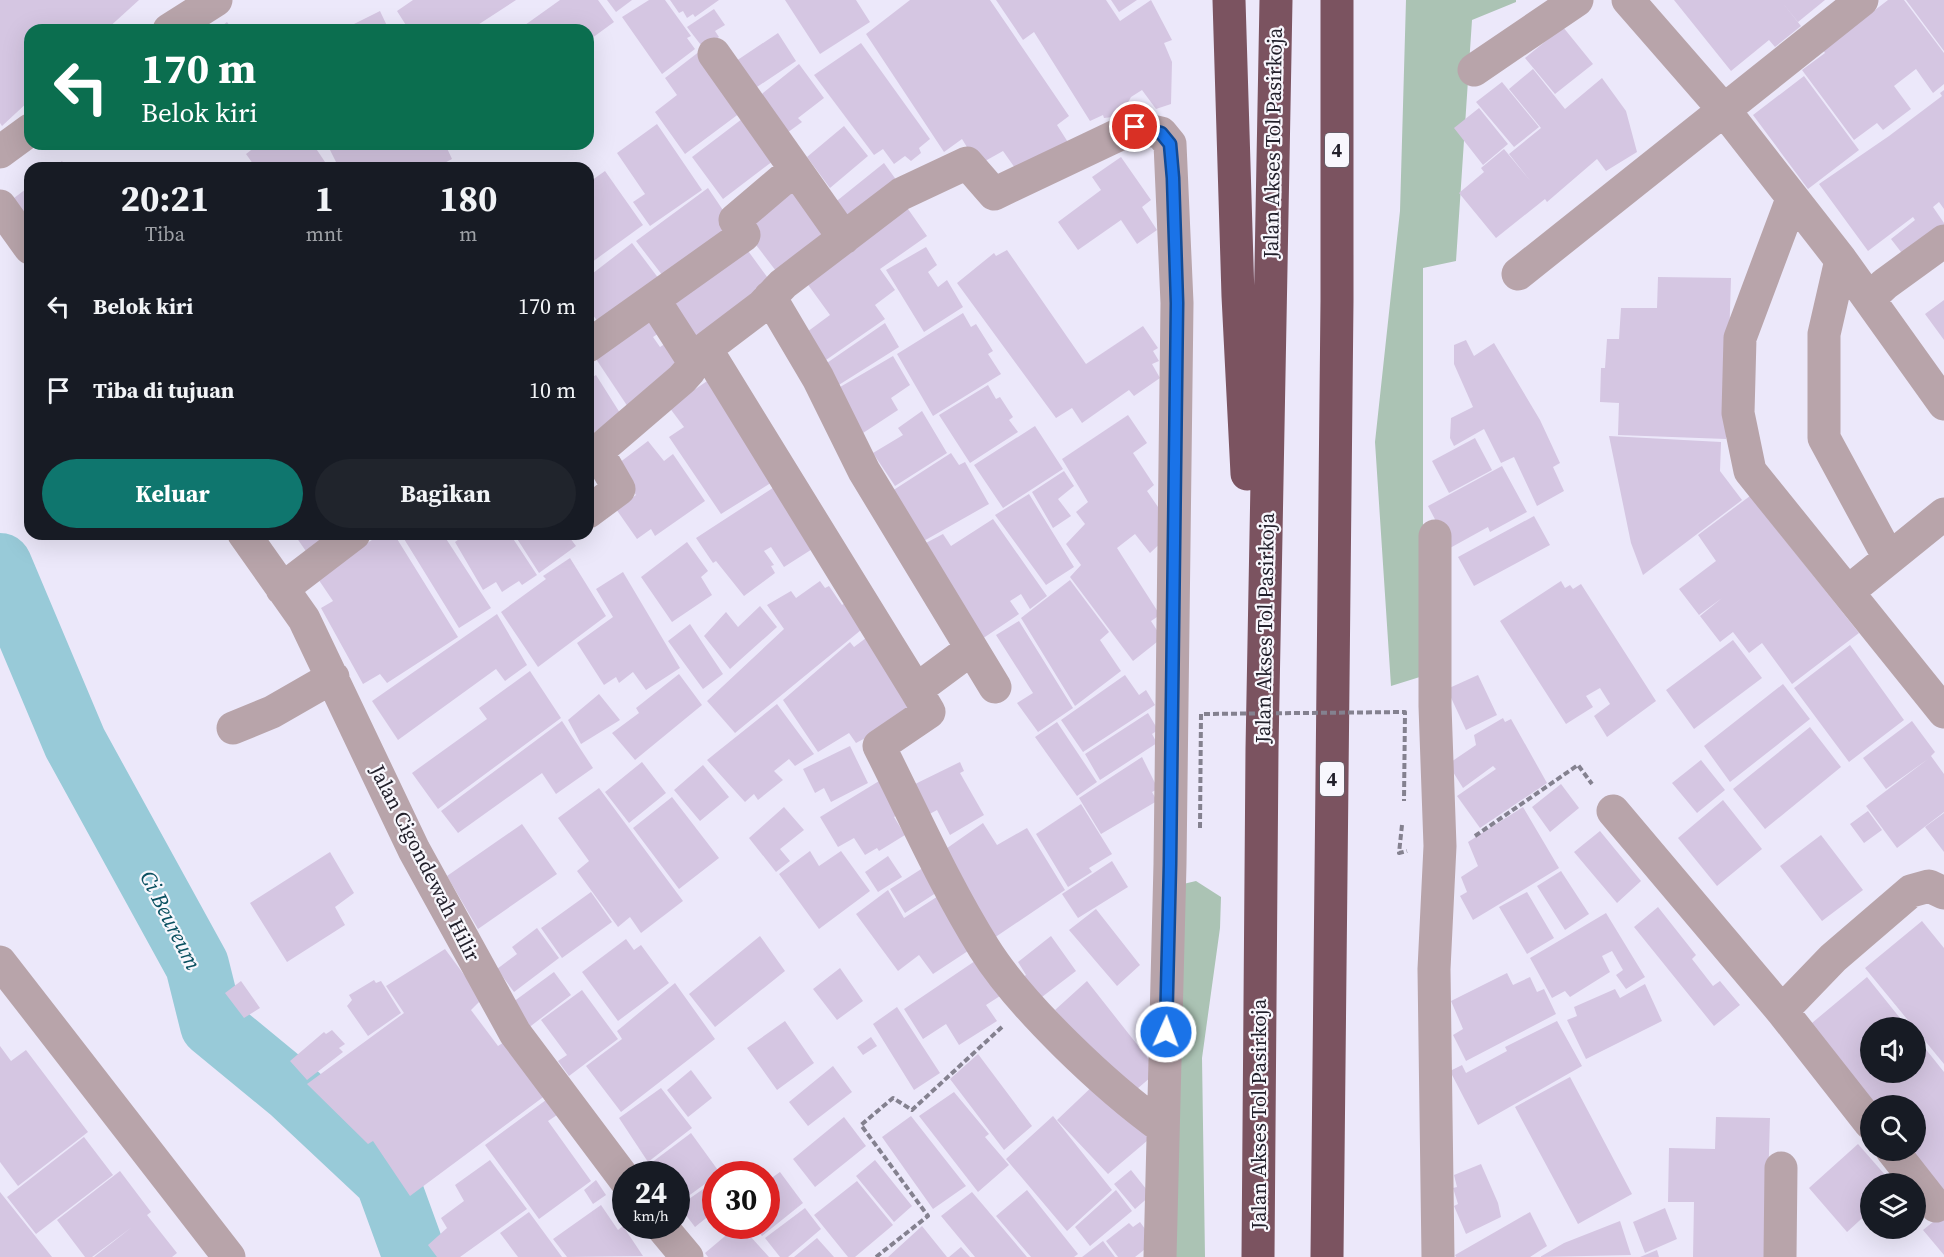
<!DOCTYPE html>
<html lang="id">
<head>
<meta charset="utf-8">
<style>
	:root { --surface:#171b24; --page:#20242c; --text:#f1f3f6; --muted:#9ea1a6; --accent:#0f766e }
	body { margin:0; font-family:"Source Serif 4",serif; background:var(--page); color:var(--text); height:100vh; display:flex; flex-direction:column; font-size:22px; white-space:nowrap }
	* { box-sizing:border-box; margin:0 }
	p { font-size:20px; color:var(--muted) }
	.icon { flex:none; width:33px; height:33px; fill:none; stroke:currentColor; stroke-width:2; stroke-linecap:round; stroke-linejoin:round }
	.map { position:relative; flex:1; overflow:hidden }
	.sheet { position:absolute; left:24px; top:162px; width:570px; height:378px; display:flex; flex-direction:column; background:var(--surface); border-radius:18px; box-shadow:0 6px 24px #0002 }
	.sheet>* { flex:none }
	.guide { position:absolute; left:24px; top:24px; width:570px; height:126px; border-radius:18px; box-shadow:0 6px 24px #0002; background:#0b6e4f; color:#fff; overflow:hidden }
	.controls { position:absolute; left:1860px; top:1017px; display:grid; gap:12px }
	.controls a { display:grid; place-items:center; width:66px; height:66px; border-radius:50%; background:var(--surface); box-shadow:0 6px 24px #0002; font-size:30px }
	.speed { position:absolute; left:612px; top:1161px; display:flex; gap:12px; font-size:30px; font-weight:700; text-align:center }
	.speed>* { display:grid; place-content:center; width:78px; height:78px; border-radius:50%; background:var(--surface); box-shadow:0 6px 24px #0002; line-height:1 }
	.speed small { font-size:15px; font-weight:400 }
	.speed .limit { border:9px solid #d22; background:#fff; color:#111 }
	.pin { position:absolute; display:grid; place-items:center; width:51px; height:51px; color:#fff; margin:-26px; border:3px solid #fff; border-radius:50%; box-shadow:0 2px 6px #0007 }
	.me { position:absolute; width:66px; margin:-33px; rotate:2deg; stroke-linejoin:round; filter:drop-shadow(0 0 4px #0008) }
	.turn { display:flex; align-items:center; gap:21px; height:126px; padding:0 18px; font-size:27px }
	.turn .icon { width:78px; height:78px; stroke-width:2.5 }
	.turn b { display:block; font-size:42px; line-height:51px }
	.eta { display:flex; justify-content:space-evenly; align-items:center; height:102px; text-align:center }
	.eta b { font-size:36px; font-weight:700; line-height:42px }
	.cta { display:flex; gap:12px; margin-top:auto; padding:12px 18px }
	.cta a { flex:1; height:69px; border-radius:36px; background:var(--accent); color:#fff; font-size:24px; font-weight:700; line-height:69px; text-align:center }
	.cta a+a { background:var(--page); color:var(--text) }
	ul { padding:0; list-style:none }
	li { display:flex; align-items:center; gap:18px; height:84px; padding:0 18px }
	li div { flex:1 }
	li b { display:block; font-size:22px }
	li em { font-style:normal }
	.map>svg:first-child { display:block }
	.green { fill:#abc3b4 }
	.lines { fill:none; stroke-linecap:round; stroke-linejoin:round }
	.river { stroke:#98cad8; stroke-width:64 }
	.building { fill:#d5c6e2 }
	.path { stroke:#84818f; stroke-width:4; stroke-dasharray:6 3; stroke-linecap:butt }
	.minor { stroke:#b8a4aa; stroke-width:33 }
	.highway { stroke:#7b5360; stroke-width:33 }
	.path-bridge { stroke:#84818f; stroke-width:4; stroke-dasharray:6 3; stroke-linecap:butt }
	.route-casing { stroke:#114b97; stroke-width:15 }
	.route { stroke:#1a73e8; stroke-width:10 }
	.labels { text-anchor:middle; stroke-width:4.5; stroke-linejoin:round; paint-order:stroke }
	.shield { fill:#f8f7fd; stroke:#626069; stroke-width:1.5 }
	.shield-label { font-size:20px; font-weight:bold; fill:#211f2a }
	.street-label { font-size:21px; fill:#211f2a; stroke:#f8f7fd }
	.water-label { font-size:22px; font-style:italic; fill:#084f5f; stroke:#f8f7fd }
</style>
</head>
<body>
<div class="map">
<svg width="1944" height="1257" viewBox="0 0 1944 1257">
	<rect width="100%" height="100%" fill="#ece8fa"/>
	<path class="green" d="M1406,0H1516V2L1472,20L1456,261L1423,268V676L1391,686L1375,442L1400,211Z
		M1196,881L1221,897L1220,928L1202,1058L1205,1257H1173L1179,885Z"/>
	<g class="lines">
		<path class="river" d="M0,565L75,743L197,965L212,1025L291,1090L387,1180L415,1257"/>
	</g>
	<path class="building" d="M0,0H139L106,30H30V100L2,126L0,123Z
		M413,0H516L470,30H409L397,11Z
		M560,0H598L614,22L588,41V30H518Z
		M607,0H632L616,12Z
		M649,0H665L691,36L687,38L695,49L662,74L622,17Z
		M670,0H719L695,17L693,14L687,18L683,11L679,13Z
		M785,0H856L870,22L820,54Z
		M910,0H990L1069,116L1057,125L1071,147L1022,178L1003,151L978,165L962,139L944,152L866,34Z
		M996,0H1106L1120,21L1151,0L1172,40L1164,43L1172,62L1171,104L1156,109L1142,90L1131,97L1122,113L1113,117L1104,118L1103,115L1090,121L1034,32L1023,40Z
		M1111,0H1137L1119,12Z
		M1674,0H1825L1798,22L1781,1L1801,26L1775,47L1769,40L1731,71Z
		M1888,0H1904L1944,53V84L1933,93L1916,69L1894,86L1911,109L1883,130L1877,123L1854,140L1802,70L1825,53L1823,50Z
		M1906,0H1944V51Z
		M714,9L725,25L715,31L719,37L704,49L687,27Z
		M380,11L389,30H342Z
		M227,22L233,30H217Z
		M1563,27L1593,64L1555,94L1525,58Z
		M778,33L796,61L751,91L733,63Z
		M861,43L930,139L919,148L921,153L911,161L905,156L894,164L883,149L874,155L814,75Z
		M700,51L744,110L685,154L655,112L677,95L665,78Z
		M799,64L824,98L798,118L802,122L780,138L753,101Z
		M1533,69L1565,109L1602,78L1626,111L1637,152L1606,171L1597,159L1547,202L1545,199L1496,238L1459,193L1484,172L1481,168L1504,149L1532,183L1509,154L1541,128L1509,89Z
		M1804,76L1859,150L1808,189L1753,115Z
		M1502,82L1539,127L1514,147L1476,102Z
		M1944,90V209L1939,202L1933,207L1944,223V235L1908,261L1891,239L1915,220L1913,217L1868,251L1819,184L1889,136L1942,96L1940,93Z
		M1479,108L1508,144L1483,165L1454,128Z
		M742,119L773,161L723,199L692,157Z
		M657,124L702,190L650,226L633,202L645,194L617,153Z
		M844,126L868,156L830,188L807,157Z
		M259,144H313L329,168H256L246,154Z
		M327,144H445L452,159L435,168H339Z
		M1121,157L1151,200L1142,207L1157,230L1137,244L1121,220L1078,250L1058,222L1101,190L1092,177Z
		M62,161L67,168H53Z
		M884,163L897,181L846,232L828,208Z
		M605,171L643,225L588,265V183Z
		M30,186V237L6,204Z
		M708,188L737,231L666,280L636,241Z
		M791,190L825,235L776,271L743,228Z
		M901,199L927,236L880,269L895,290L875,305L885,319L826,360L807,332L830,315L806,282Z
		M632,243L662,283L600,324L588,309V277Z
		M743,244L773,285L690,343L663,304Z
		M926,247L937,265L928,272L938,287L947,280L963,307L924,332L886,270Z
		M1007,250L1086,364L1143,326L1158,348L1153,351L1159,361L1152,364L1160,378L1134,396L1129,390L1082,423L1072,408L1056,418L957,283L994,253L996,256Z
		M1658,277L1731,278L1726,439L1618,435L1619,403L1600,402L1601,368H1605L1607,339H1619L1621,308H1657Z
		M1944,300V340L1925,314Z
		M655,313L667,328L653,337L660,347L668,342L684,369L630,410L596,359Z
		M963,313L971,327L976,324L993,351L988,354L1001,374L933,416L897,354Z
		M885,323L899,347L834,388L821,367Z
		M1466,340L1474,356L1494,343L1540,420L1560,463L1553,467L1564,491L1537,506L1514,457L1501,463L1484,429L1454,446L1450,438L1451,418L1473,407L1454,364V345Z
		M893,356L910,385L891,398L898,410L863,433L835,390Z
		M596,375L620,413L588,437V380Z
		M716,375L777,479L721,514L669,437L684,427L669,407Z
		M988,385L996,399L1000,397L1013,417L1009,420L1018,432L970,463L939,415Z
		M922,411L947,453L895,486L873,453L903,435L898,428Z
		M1128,415L1147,443L1133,453L1154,485L1147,491L1167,520L1165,539L1150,553L1135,534L1117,548L1160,615L1151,621L1162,638L1133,661L1070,577L1081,565L1066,544L1085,524L1076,512L1088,502L1062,459Z
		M1035,426L1063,469L1003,508L974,465Z
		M1609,436L1721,442L1720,471L1742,500L1643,575L1631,543Z
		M1475,438L1492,470L1449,493L1432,461Z
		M648,441L664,461L673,454L705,501L655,536L651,529L637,539L616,509L636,495L615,466Z
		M951,453L959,465L965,462L989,504L922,542L892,491Z
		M1502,466L1527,512L1490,532L1488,527L1450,548L1428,506Z
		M1064,471L1074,486L1058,499L1071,516L1053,528L1032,492Z
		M779,484L817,546L784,567L771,547L764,551L774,565L771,566L775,573L744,596L716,561L713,563L696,538Z
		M1029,494L1074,567L1046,585L995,515Z
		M1750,496L1859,633L1792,684L1762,643L1749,653L1733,632L1720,642L1700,616L1722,598L1699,615L1679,589L1716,561L1698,535Z
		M1534,516L1550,545L1474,586L1458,557Z
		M993,519L1047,596L1030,609L1021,594L1010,601L1019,614L979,641L922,545L943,534L951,546Z
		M294,534H342L310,557Z
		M381,534H394L458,637L387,683L380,674L363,684L321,608L333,601L312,570L349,555Z
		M401,534H443L491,608L459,628Z
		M466,534H510L537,575L522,585L519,581L502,592L496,582L483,590L455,542Z
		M514,534H567L576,546L539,573Z
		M687,542L708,571L701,577L712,595L672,622L641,577Z
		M570,558L606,616L538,667L501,612L546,579L543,576Z
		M623,572L680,668L646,690L633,672L619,683L616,677L604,685L577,643L613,617L596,589Z
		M1070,580L1109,632L1100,640L1121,671L1075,706L1021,618Z
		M820,581L825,588L829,586L842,605L846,602L861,630L735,733L707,701L784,629L767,605L791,591L796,598Z
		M1561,581L1565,588L1570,585L1573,589L1581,584L1656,701L1607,737L1594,716L1610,704L1600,688L1586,696L1593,707L1566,724L1500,621Z
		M760,606L777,627L730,669L704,636L726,612L738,627Z
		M497,614L527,665L505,681L496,669L398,740L372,701Z
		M1019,621L1073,708L1038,732L1017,703L1033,693L996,635Z
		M690,624L723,674L703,689L668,641Z
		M866,638L918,710L856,743L849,733L818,752L783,700L850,642L854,647Z
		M1733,640L1762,678L1694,729L1666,690Z
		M1850,645L1904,720L1849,762L1794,688Z
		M530,671L561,718L438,809L412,773L487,719L479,708Z
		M679,674L702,705L635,760L612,733L639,713L636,708Z
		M1125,675L1139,695L1146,690L1155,705L1083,752L1061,720Z
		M1478,675L1497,715L1466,730L1447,689Z
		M1783,684L1810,719L1730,782L1704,746Z
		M599,694L620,720L581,744L568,720Z
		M777,704L814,754L795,766L789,759L774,771L783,780L758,800L754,794L745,802L707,760Z
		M1148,713L1158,730L1152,734L1157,743L1100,780L1085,754Z
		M1503,718L1505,722L1511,719L1547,783L1480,828L1457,796L1496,769L1493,766L1463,788L1448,764L1476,745L1474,735Z
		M562,721L593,768L556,794L542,773L458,833L441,811Z
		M1912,721L1935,752L1931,756L1944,774V812L1897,848L1866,806L1928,759L1886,789L1863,758Z
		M1057,722L1097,782L1077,796L1035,737Z
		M1810,727L1841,767L1765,829L1733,789Z
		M850,746L868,783L831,802L824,788L815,793L803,769Z
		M1142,757L1158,789L1152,792L1157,801L1101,834L1079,798Z
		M1701,760L1725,790L1697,813L1672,783Z
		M642,762L666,793L629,823L605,792Z
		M960,762L964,771L960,773L984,815L950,835L937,810L924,817L909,787Z
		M703,765L729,797L700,821L674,790Z
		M884,778L903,811L894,817L905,835L879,851L877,848L865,855L854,838L838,847L820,817Z
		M1561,784L1579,808L1550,832L1532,807Z
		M599,788L683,901L641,933L630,917L618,927L577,871L589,861L558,818Z
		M672,797L719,858L679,889L633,828Z
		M1723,800L1762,849L1717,886L1678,838Z
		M1081,804L1112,854L1089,868L1092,872L1068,887L1036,834Z
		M784,807L804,830L780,849L790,861L776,872L749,838Z
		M1523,807L1559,868L1473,920L1460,896L1467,892L1461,877L1478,866L1468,842Z
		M1868,811L1882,830L1864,843L1850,824Z
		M1944,813V852L1925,827Z
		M983,823L997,845L1027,828L1065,890L994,938L940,853Z
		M522,824L557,874L478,929L447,876Z
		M1600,831L1641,881L1617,903L1574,852Z
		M1821,835L1863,890L1822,921L1780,866Z
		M810,851L819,866L841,851L870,891L819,929L779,874Z
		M330,852L354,893L335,907L345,925L287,962L250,903Z
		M888,856L902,877L878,892L865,872Z
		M1112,861L1128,887L1078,918L1062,894Z
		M926,866L942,889L905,913L890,889Z
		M1561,871L1589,914L1565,930L1537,886Z
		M888,890L904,918L946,891L977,945L933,974L919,955L898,971L856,914Z
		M591,892L612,922L562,958L541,928Z
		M1527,892L1554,938L1527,954L1499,907Z
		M1658,907L1696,955L1692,959L1713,986L1720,981L1740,1005L1714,1026L1634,927Z
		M1096,909L1140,965L1117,986L1069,930Z
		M1606,913L1645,977L1626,989L1616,975L1623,970L1612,951L1602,956L1610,972L1570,997L1565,991L1552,998L1530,958Z
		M1922,921L1944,948V1064L1865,968Z
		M537,928L559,958L514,992L497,969L517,954L512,947Z
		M760,936L785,971L715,1027L689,994Z
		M1051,936L1076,971L1038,1000L1020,979L1026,975L1018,962Z
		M626,939L634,950L641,945L669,983L618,1021L582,972Z
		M445,949L482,999L471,1010L498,1046L509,1039L546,1095L410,1196L373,1141L368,1144L307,1084L404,1013L386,986Z
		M975,961L1000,996L986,1005L997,1021L959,1045L946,1024L923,1039L904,1009Z
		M840,968L863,1001L837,1020L813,989Z
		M554,972L571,995L527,1029L509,1005Z
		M1507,973L1513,985L1530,977L1537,992L1544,989L1556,1014L1466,1061L1453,1035L1463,1029L1451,1001Z
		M1867,977L1908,1028H1870V1072H1916V1037L1944,1072V1196L1902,1150H1916V1106H1870L1806,1028Z
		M374,980L376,983L381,981L401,1013L368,1036L347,1006L352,1000L349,995Z
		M241,981L260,1008L244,1018L225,993Z
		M1087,981L1158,1071L1130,1095L1055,1010Z
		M675,983L715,1039L621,1112L586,1066L622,1039L617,1031Z
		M1645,984L1662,1021L1586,1059L1567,1020L1577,1016L1574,1007L1615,989L1620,998Z
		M582,990L618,1039L569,1076L558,1061L567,1055L541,1020Z
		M897,1007L940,1073L914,1090L873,1024Z
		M785,1021L814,1063L777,1090L747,1048Z
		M1557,1021L1582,1066L1478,1125L1450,1071L1462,1065L1466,1073L1507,1051L1505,1047Z
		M332,1030L345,1044L339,1048L343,1052L307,1080L290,1061L324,1032L326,1034Z
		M871,1037L877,1046L863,1055L857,1047Z
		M0,1046L11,1061L26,1050L88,1132L18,1186L0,1162Z
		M978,1054L1032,1126L1004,1150L950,1079Z
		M833,1066L852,1092L808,1126L789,1102Z
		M691,1070L712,1098L688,1117L667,1090Z
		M1570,1077L1632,1194L1578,1224L1515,1107Z
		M1097,1082L1154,1135L1108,1174L1057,1120Z
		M661,1088L692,1128L648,1162L619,1118Z
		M954,1092L989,1134L985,1137L1009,1165L978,1192L919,1116Z
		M546,1100L557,1115L548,1121L591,1181L539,1219L485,1145Z
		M911,1116L966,1186L933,1209L882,1137Z
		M1053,1116L1112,1190L1067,1231L1006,1159Z
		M844,1117L866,1146L815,1187L793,1159Z
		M1716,1117L1770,1118L1766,1257H1693L1694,1202H1668L1669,1148L1715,1149Z
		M691,1133L720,1173L676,1205V1174H652L647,1166Z
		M84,1137L113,1175L36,1234L7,1197Z
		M1858,1144L1893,1184H1870V1211L1847,1232L1809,1188Z
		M490,1160L527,1209L460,1257H437L428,1245L447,1228L441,1218L464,1201L455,1185Z
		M875,1160L912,1206L894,1222L856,1176Z
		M741,1161L751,1174H722Z
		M1481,1164L1498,1203L1501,1217L1466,1234L1454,1206L1458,1204L1453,1188L1457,1187L1454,1175Z
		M1131,1170L1151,1195L1135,1209L1114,1184Z
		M120,1171L151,1212L147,1215L177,1253L172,1257H94L132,1227L92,1257H85L57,1220Z
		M780,1172L803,1203L762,1236L753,1226H766V1182Z
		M596,1180L606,1195L593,1204L584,1190Z
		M716,1180V1210L695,1227L679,1206Z
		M857,1181L893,1225L855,1257H848L814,1215Z
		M1027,1190L1078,1254L1074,1257H1031L996,1216Z
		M1116,1190L1132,1211L1090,1246L1075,1227Z
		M0,1192L52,1257H0Z
		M972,1192L1027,1257H975L941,1216Z
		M601,1205L618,1230L623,1226L643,1256L567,1257L553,1239Z
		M805,1208L821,1229L788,1257H780L765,1238Z
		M1665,1208L1677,1239L1645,1253L1633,1222Z
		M529,1212L562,1257H518L500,1233Z
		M1530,1212L1547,1246L1530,1257H1456L1455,1255Z
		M1944,1213V1255L1923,1230Z
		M1620,1221L1631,1255L1540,1257L1564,1243Z
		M1140,1222L1151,1237L1149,1246L1135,1257H1118L1106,1241L1129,1223L1133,1227Z
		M737,1226H741L769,1257H708L705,1253Z
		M922,1226L947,1257H888Z
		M817,1238L834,1257H794Z
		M1103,1241L1115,1257H1082Z
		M961,1247L970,1257H949Z
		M1657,1250L1659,1257H1640Z"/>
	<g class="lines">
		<path class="path" d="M1402,825L1399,853L1407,851
			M1475,836L1578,765L1592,784
			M876,1257L928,1216L861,1125L893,1098L912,1110L1003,1026"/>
		<path class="minor" d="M1628,0L1724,110L1841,260L1944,404
			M169,30L216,0
			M714,54L844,238
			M1474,70L1577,0
			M0,152L30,130
			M1792,199L1740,338L1738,413L1750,471L1944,712
			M0,206L30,248
			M1841,260L1824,334V438L1889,558
			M1518,274L1862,0
			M770,297L818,378L864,471L995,687
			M1869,299L1885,284L1944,241
			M654,300L692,359
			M588,346L744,235L735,220L795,169
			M706,349L916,690L970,650
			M588,512L619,489L600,456L605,445L682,379L690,370L692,359L762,306L783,284L901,194L967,163L994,194L1135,127L1161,133L1170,144L1177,303L1170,864L1160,1257
			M244,534L304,619L414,850L515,1033L626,1181
			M1435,536V706L1440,846L1434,969L1438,1257
			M282,589L354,534
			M1849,591L1944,514
			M916,690L929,712L879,746C913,813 944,884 984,948C1021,1007 1106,1087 1163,1128
			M233,728L272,712L333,677
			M1613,811L1782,1011L1870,1123
			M0,962L229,1257
			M1782,1011L1833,958L1911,891L1929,886L1944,893
			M1892,1150L1936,1206
			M661,1226L687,1257
			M1780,1257L1781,1168"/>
		<path class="highway" d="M1229,0L1238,296L1247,474
			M1258,1257L1262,749L1276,0
			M1327,1257L1337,301V0"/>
		<path class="path-bridge" d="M1200,828L1201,714L1405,712L1404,801"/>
	</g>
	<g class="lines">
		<defs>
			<path id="route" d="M1135,127L1161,133L1170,144L1173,178L1177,303L1170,864L1166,1032"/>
		</defs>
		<use href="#route" class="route-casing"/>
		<use href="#route" class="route"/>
	</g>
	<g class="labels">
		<g class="shield">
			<rect x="1325" y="133" width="24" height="34" rx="4.5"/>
			<rect x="1320" y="762" width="24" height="34" rx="4.5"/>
		</g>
		<g class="shield-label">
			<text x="1337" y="157">4</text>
			<text x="1332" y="786">4</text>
		</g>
		<g class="street-label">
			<text transform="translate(1273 143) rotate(-89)" y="7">Jalan Akses Tol Pasirkoja</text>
			<text transform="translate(1265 628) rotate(-89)" y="7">Jalan Akses Tol Pasirkoja</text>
			<text transform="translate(425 863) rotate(63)" y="7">Jalan Cigondewah Hilir</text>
			<text transform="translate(1259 1114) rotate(-90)" y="7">Jalan Akses Tol Pasirkoja</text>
		</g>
		<g class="water-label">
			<text transform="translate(171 920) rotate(63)" y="8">Ci Beureum</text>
		</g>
	</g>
</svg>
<div class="controls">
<a><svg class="icon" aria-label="sound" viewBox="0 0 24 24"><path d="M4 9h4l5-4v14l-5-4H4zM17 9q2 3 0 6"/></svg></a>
<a><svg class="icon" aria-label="search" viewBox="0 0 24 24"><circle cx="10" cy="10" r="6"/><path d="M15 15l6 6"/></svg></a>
<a><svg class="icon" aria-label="layers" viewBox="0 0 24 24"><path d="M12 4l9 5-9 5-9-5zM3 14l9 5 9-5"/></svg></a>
</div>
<div class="speed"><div>24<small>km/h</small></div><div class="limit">30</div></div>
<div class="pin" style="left:1135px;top:127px;background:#d93025"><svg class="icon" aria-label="arrive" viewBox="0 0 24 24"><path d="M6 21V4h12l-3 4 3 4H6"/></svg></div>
<svg class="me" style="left:1166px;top:1032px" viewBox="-20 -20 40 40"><circle r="17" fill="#1a73e8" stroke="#fff" stroke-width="3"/><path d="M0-11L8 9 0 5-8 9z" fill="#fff"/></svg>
<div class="guide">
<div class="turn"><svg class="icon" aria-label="left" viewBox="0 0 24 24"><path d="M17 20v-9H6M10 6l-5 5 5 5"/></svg><div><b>170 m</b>Belok kiri</div></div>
</div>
<section class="sheet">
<div class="eta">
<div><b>20:21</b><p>Tiba</p></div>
<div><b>1</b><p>mnt</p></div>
<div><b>180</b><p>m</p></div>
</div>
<ul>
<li><svg class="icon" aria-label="left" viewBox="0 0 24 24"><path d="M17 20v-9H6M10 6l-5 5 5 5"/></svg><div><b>Belok kiri</b></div><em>170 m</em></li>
<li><svg class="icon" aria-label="arrive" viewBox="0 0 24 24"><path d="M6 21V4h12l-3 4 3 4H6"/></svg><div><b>Tiba di tujuan</b></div><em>10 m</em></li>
</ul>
<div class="cta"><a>Keluar</a><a>Bagikan</a></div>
</section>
</div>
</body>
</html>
